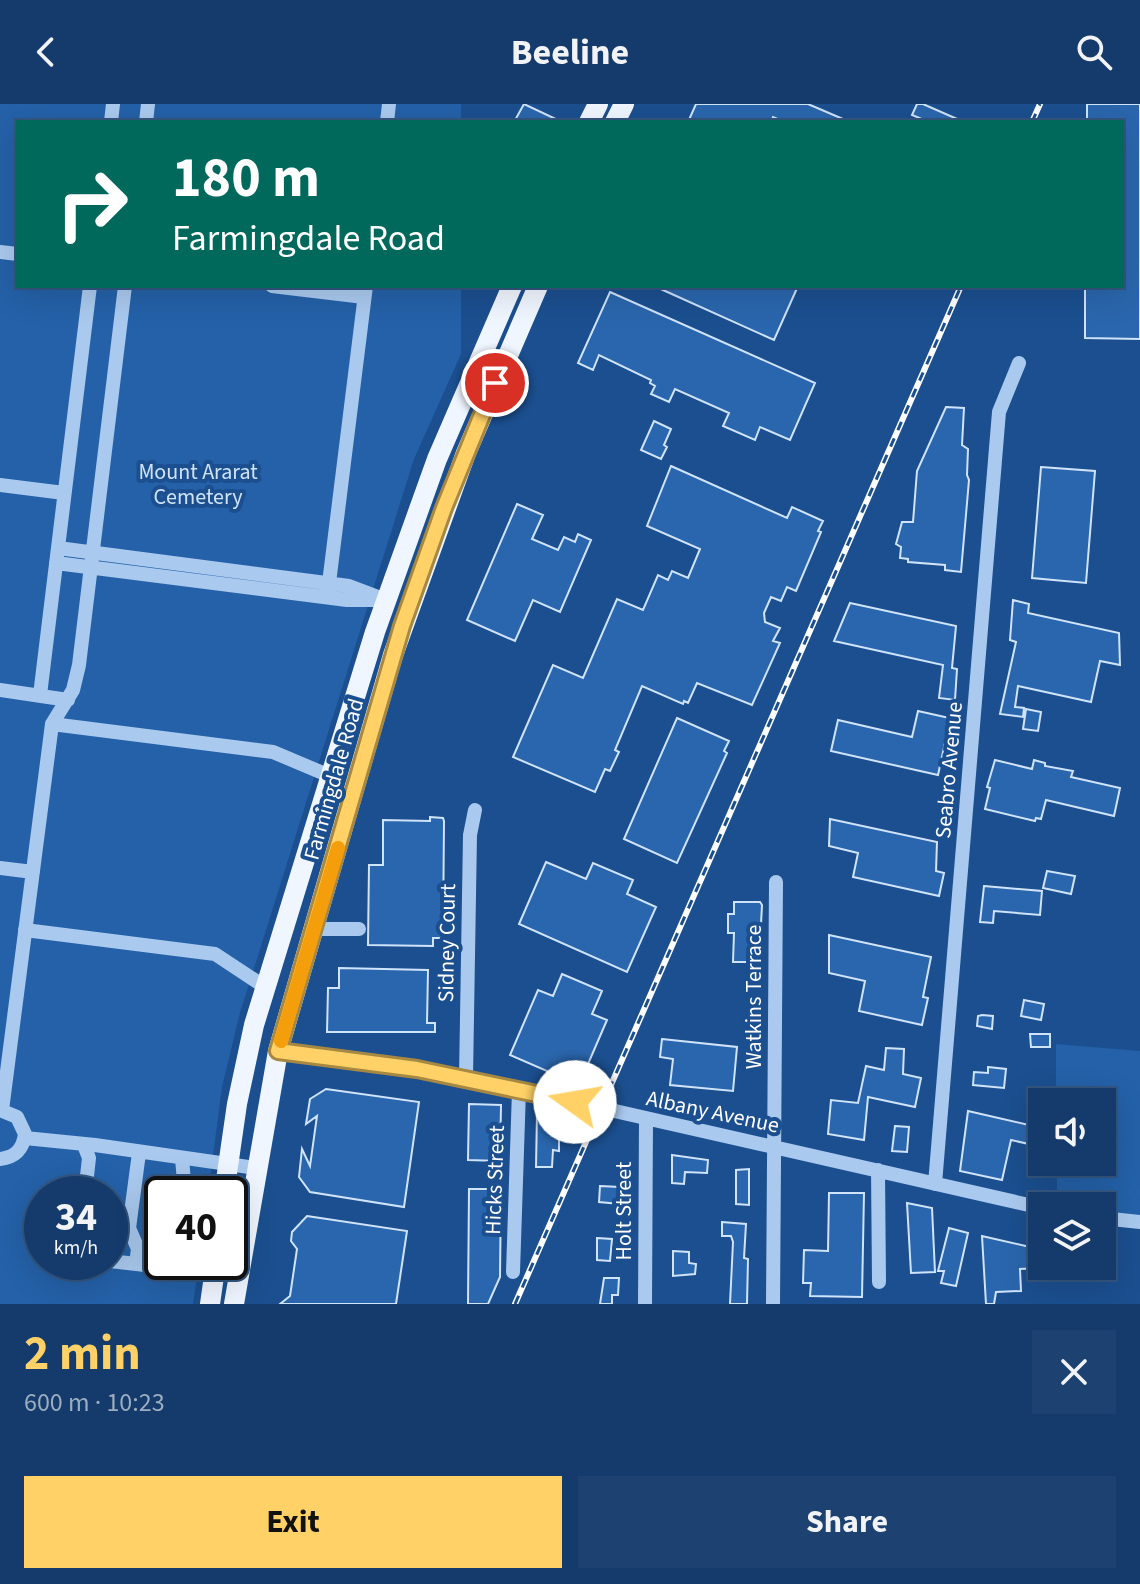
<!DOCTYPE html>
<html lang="en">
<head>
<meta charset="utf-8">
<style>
	:root { --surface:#143b6b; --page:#1d4271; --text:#f1f3f6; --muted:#9dadc1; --line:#33557e; --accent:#ffd166 }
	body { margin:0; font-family:"Source Sans 3",sans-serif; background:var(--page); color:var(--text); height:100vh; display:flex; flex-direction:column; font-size:30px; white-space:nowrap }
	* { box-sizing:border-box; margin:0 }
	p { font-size:26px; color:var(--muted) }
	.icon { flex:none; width:44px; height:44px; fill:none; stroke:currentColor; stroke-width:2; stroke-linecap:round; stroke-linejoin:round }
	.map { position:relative; height:1200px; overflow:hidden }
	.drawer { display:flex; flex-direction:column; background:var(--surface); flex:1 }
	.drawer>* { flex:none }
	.hud { position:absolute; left:16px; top:16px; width:1108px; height:168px; border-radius:0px; box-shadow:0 8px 32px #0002,0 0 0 2px var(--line); background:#00695c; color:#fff; overflow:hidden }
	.buttons { position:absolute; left:1028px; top:984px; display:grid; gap:16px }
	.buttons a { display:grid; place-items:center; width:88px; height:88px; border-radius:0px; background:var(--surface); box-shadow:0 8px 32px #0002,0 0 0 2px var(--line); font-size:40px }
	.speed { position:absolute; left:24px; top:1072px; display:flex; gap:16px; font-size:40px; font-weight:700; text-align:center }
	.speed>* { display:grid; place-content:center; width:104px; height:104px; border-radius:50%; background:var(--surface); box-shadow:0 8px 32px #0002,0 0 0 2px var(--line); line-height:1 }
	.speed small { font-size:20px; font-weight:400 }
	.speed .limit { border:4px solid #111; border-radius:12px; background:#fff; color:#111 }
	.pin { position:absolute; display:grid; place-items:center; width:68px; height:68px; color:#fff; margin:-34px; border:4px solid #fff; border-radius:50%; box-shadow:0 2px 8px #0007 }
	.me { position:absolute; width:88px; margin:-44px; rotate:283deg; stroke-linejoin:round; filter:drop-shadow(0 0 6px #0008) }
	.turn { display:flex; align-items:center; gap:28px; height:168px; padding:0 24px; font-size:36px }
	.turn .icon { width:104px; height:104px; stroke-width:2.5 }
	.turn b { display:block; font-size:56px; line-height:68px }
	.round { display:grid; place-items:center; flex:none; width:84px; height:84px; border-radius:0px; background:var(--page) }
	.summary { display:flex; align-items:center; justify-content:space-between; height:136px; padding:0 24px }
	h1 { font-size:48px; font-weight:700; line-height:60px; color:var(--accent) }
	.primary-button { display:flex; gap:16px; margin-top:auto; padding:16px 24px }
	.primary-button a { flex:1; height:92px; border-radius:0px; background:var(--accent); color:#111; font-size:32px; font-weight:700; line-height:92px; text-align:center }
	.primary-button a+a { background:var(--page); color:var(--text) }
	header { display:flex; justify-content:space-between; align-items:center; height:104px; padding:0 24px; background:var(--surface); font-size:36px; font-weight:700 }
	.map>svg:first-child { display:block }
	.green { fill:#2461a8; fill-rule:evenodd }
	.building { fill:#2a66ad; stroke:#cfe3fa; stroke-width:2 }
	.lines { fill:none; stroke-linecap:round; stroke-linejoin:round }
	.minor { stroke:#a9c9ee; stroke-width:14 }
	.major { stroke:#f0f6ff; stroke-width:20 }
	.rail-casing { stroke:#fff; stroke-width:6 }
	.rail { stroke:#1b4f8f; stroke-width:3; stroke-dasharray:9; stroke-linecap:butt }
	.route-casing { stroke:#a68842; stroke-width:20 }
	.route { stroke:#ffd166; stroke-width:14 }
	.slow { stroke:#f59e0b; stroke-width:14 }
	.labels { text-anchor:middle; stroke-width:8; stroke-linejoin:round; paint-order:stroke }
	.park-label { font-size:22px; fill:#cfe3fa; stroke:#1b4f8f }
	.street-label { font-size:22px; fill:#fff; stroke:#1b4f8f }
</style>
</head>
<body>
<header><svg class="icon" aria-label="back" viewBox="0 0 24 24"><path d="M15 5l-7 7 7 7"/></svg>Beeline<svg class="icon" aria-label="search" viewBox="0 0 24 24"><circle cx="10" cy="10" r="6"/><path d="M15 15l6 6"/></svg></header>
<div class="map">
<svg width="1140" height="1200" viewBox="0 0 1140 1200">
	<rect width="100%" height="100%" fill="#1b4f8f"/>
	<path class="green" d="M0,0H461V18H18V182H461V250L414,355L240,909L222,983L208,1090H162V1158H199L193,1200H0ZM42,1090H110V1158H42Z
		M1056,940L1140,947V1120L1102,1107V1102H1089L1057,1090V1058H1102V998H1056Z"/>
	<path class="building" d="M524,0L562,18H514Z
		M696,0H808L850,18H785L773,13L771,18H688Z
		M917,0H923L964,18H929L912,11Z
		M1087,0H1140V235L1085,234V182H1122V18H1087Z
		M654,182H798L774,236Z
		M610,188L815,279L790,336L760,323L755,336L723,322L729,309L675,285L669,298L651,290L655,282L650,279L651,276L599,251L593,266L578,259Z
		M946,303L964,304L962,341L968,345L967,371L969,376L961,468L945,466V461L908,458V455L900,454L901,443L896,440L902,418H913L917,367Z
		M654,317L671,325L664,341L667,343L661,355L641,346Z
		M671,362L787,414L792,403L823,417L818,427L821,428L796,487L787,483L781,497L771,493L764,509L765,518L780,524L773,537L780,539L752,601L697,579L688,599L684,597L683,600L642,582L615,646L619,648L610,667L605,665L595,688L513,653L553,561L583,574L617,495L643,506L658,471L668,476L672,467L688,474L700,445L647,422Z
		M1041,363L1095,367L1086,479L1032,474Z
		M517,400L543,411L532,435L558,446L564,433L575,438L578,430L591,436L560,508L533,496L515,537L467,516Z
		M1013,496L1029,500L1028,509L1119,529L1120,561L1100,557L1091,598L1018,582L1015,603L1024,604L1023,613L1000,610L1016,538L1010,536Z
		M850,499L956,522L952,564L957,565L955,596L939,594L943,561L834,537Z
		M1026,605L1041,608L1038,627L1023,625Z
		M918,607L954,615L951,641L945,639L938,671L831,647L838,616L912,633Z
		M677,614L729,637L724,647L727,649L677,759L624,735Z
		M995,656L1032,665L1034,656L1045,659V662L1073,667L1071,673L1120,684L1114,712L1046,696L1041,715L1036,714L1035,717L985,705L990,684L987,683Z
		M430,713L443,714L444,717L443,834H433V842L368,841L369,761H383V716L430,717Z
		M830,715L937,738L936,767L944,769L939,792L853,773L858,749L829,742Z
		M546,758L586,775L593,759L633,776L627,790L656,803L627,868L519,820Z
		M1047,767L1075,772L1071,790L1043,784Z
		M984,782L1042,787L1040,811L994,807L993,819L980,818Z
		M734,798H760L762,801L759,858H733L734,829H728V810H734Z
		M829,831L931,853L923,893L928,894L922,921L859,907L865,877L829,869Z
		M339,864L428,866L427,919H435V928H327L328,884H339Z
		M562,870L602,887L592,910L607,916L579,981L510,951L538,886L553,892Z
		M1024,896L1044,900L1041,916L1021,912Z
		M982,911L993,912L992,925L977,922L978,912Z
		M1030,930H1050V943H1031Z
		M662,935L737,943L733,987L670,981L673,955L660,953Z
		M886,944L904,945L903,970L921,974L915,1003L868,993L864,1036L828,1030L831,996L858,999L866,962L884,966Z
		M988,963L1006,965L1004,984L973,981L974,968L988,969Z
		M326,985L419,998L404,1103L310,1088L299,1073L302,1045L310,1062L317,1012L306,1020L310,995Z
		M469,1000L501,1001L500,1057L468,1056Z
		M968,1007L1042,1024V1043L1011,1036L1002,1076L960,1067Z
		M537,1009L565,1015V1031H559V1047L553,1046L552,1063H536Z
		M895,1022L909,1023L907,1048L892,1047Z
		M672,1051L708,1056L707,1069L685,1068L684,1080L672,1079Z
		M749,1065V1101L736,1100V1066Z
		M152,1072L174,1073L175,1090H157V1087L150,1086Z
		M600,1082L620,1083L622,1097L620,1100L599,1098Z
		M469,1085H501L500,1173L488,1200H468Z
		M829,1089H864L862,1193L810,1192L811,1179H803L804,1146L828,1147Z
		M907,1099L932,1104L935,1168L911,1169Z
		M147,1107L162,1108V1124L146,1123Z
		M307,1112L407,1127L396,1200H280L290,1192L297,1145L291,1137L292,1128Z
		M722,1118L746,1120L744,1154L748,1155L747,1200H730L733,1138L731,1132H722Z
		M949,1124L968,1129L956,1182L941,1179L944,1167H938Z
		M1030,1129H1042V1164L1020,1165L1021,1187L996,1188L994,1200H986L982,1132L1030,1143Z
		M597,1134L612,1135L610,1157L597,1156Z
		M673,1147L689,1148V1159L696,1160L695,1170L673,1172Z
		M604,1174H619L618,1191H612V1200H600Z"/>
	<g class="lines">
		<path class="minor" d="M111,18L113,0
			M146,18L148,0
			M387,18L389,0
			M0,148L18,150
			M272,182L364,193
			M0,381L64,389
			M58,444L349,482L386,496
			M56,459L347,496H374
			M328,487L366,182
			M0,586L68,596
			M40,591L90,182
			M52,620L273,648L330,672
			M0,764L33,768
			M314,825H359
			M25,826L215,850L265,883
			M278,947L417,965L496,980L1042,1104
			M466,974L470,731L475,706
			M0,1006L17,1013L25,1030C23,1045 16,1053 0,1055
			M2,1006L52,620L73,586L79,561L125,182
			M25,1034L95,1041L256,1064
			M84,1041L89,1054L85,1090
			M182,1054L185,1090
			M878,1066L879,1178
			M935,1080L999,308L1019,259
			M1102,1114L1140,1118
			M138,1145L162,1137
			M110,1157L214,1169
			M136,1160L138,1145L129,1124L139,1049
			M513,1168L519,986
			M645,1200L646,1015
			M773,1200L776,778"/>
		<path class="major" d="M589,18L598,0
			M615,18L624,0
			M224,1090L237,1000L254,921L375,528L437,355L512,182
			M210,1200L216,1158
			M234,1200L278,947L393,551L466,349L538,182"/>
		<defs>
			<path id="rail" d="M1032,18L1040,0
				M515,1200L961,182"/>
		</defs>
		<use href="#rail" class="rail-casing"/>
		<use href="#rail" class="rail"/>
	</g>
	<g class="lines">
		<defs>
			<path id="route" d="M495,279L444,404L402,522L278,947L417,965L575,998"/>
		</defs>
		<use href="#route" class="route-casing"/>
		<use href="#route" class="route"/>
		<path class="slow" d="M281,937L338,744"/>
	</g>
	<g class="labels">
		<g class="park-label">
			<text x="198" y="375">Mount Ararat<tspan x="198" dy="25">Cemetery</tspan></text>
		</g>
		<g class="street-label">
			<text transform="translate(948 666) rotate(-85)" y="8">Seabro Avenue</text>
			<text transform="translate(333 675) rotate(-74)" y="8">Farmingdale Road</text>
			<text transform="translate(446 839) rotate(-89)" y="8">Sidney Court</text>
			<text transform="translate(753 893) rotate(-90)" y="8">Watkins Terrace</text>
			<text transform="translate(713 1007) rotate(12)" y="8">Albany Avenue</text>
			<text transform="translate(494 1076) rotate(-88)" y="8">Hicks Street</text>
			<text transform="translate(623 1107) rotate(-90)" y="8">Holt Street</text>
		</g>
	</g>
</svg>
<div class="buttons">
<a><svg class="icon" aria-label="sound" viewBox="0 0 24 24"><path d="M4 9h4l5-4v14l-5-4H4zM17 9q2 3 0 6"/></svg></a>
<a><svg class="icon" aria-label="layers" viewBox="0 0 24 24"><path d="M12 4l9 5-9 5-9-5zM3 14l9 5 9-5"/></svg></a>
</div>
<div class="speed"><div>34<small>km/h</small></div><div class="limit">40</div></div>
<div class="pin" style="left:495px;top:279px;background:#d93025"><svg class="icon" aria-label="arrive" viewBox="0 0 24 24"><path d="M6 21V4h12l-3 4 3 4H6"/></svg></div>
<svg class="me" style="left:575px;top:998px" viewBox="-20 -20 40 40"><circle r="19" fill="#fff"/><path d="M0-13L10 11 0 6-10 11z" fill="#ffd166"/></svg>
<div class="hud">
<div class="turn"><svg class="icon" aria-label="right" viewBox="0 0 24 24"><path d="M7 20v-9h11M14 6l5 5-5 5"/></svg><div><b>180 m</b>Farmingdale Road</div></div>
</div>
</div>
<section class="drawer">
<div class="summary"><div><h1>2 min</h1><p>600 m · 10:23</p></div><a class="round"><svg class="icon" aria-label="close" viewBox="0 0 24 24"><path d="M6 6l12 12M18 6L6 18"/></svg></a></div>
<div class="primary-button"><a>Exit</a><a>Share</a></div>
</section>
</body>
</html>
